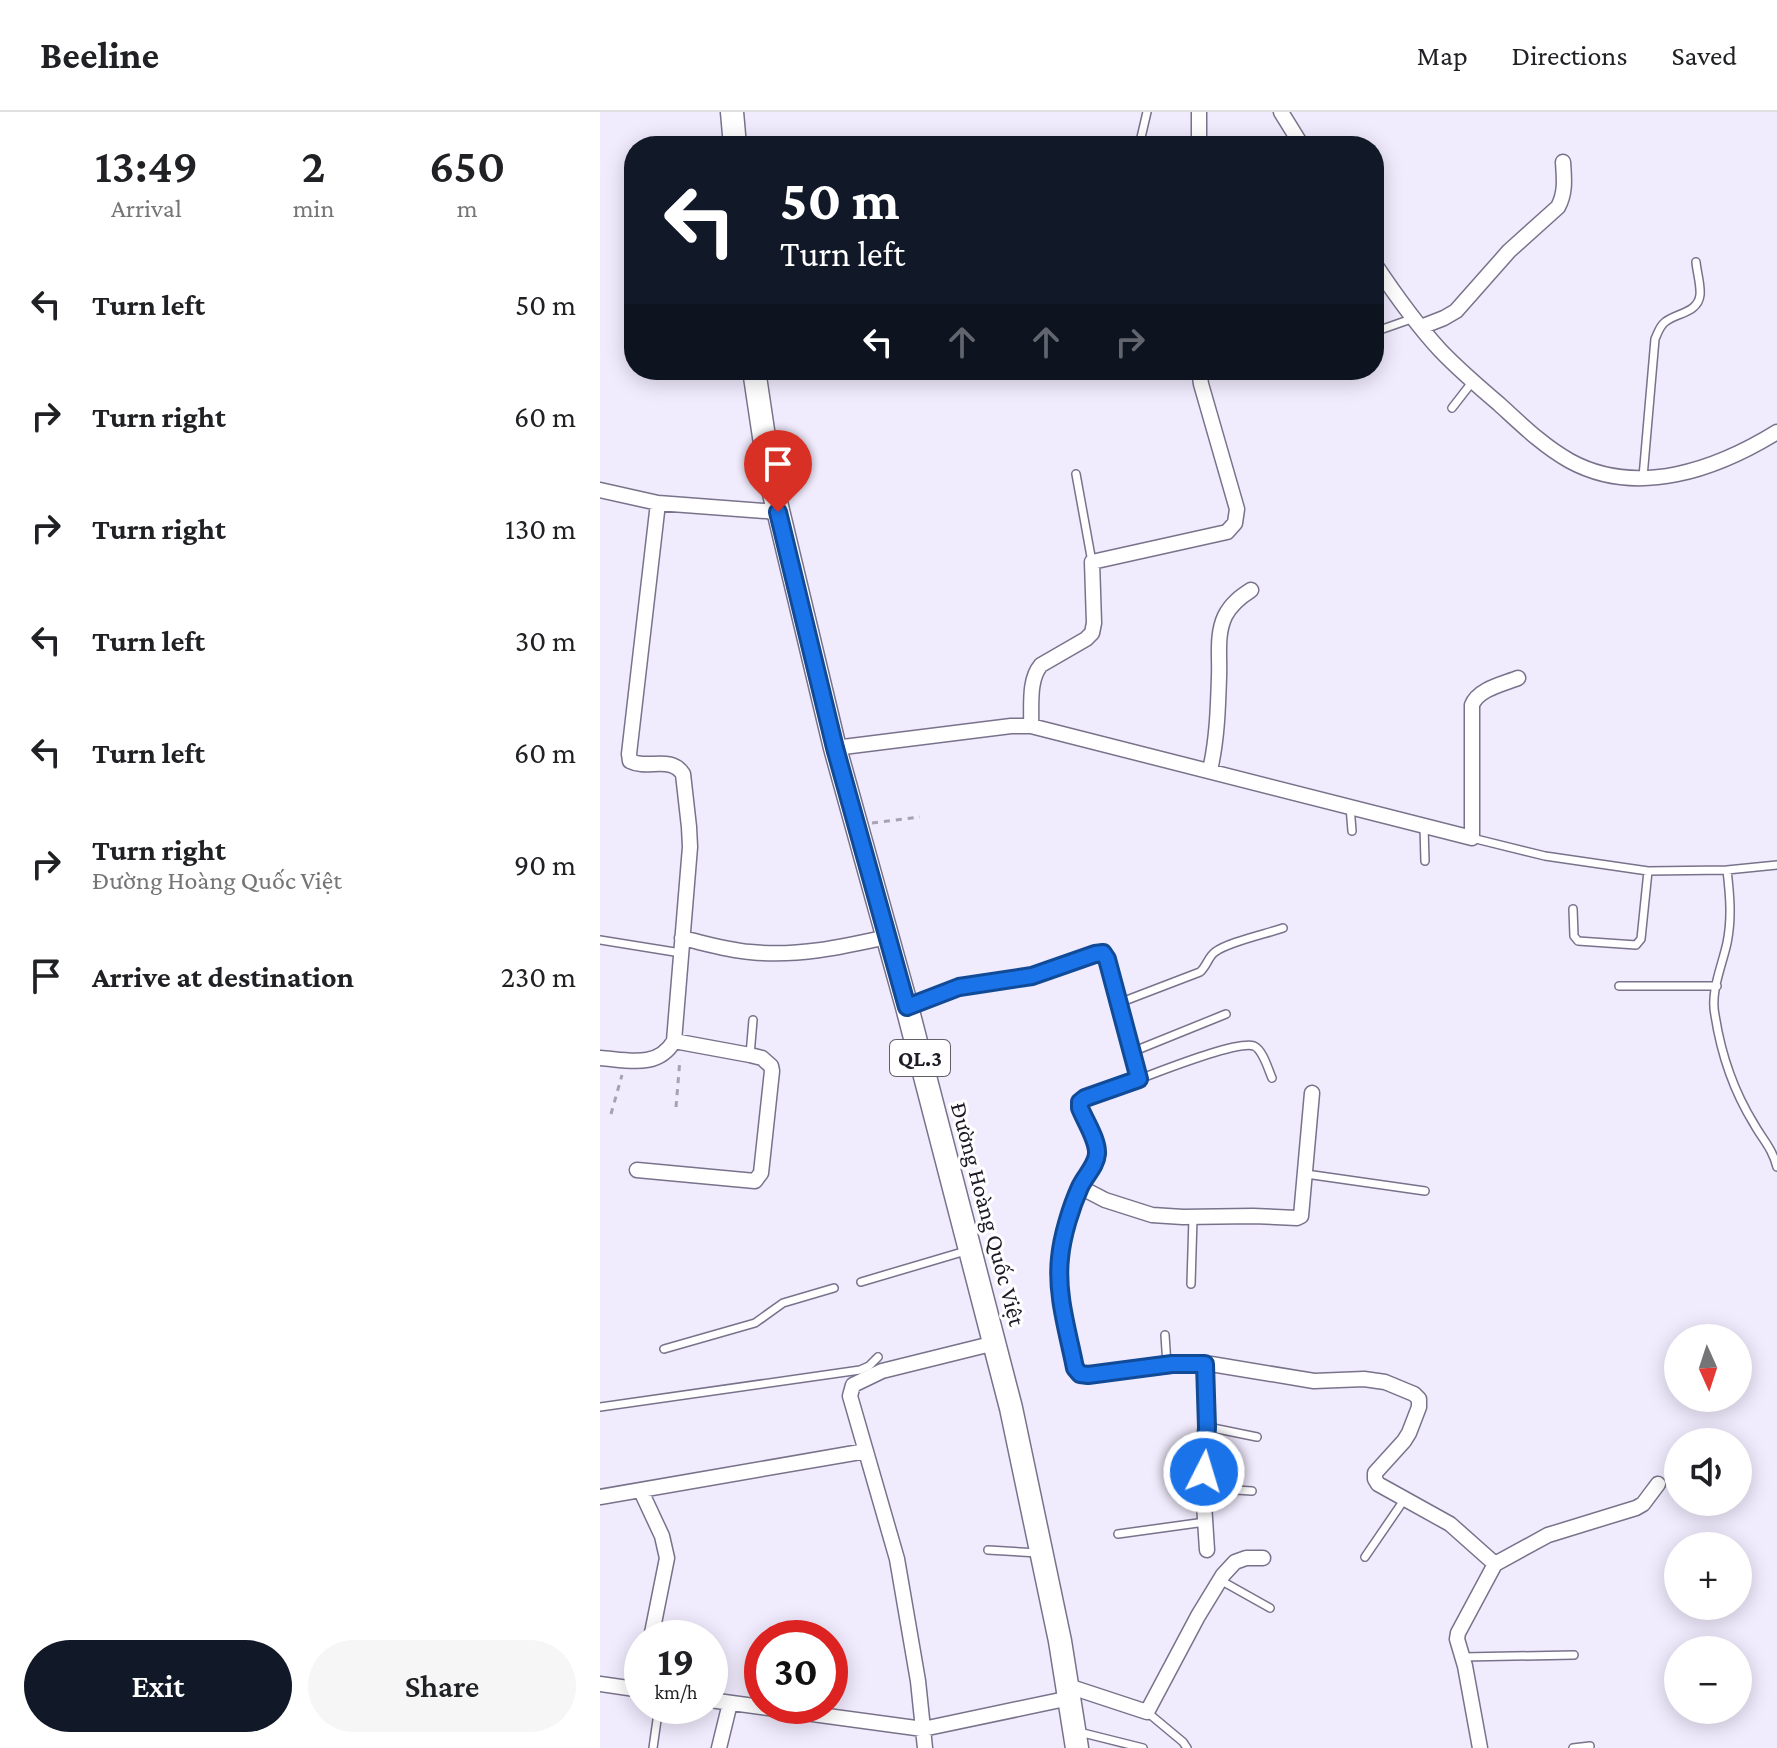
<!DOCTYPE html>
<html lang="en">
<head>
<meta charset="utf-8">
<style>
	:root { --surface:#fff; --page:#f6f6f6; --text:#202124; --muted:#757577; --line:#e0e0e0; --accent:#111827 }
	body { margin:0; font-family:"Crimson Pro",serif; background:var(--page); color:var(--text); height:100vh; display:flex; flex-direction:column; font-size:30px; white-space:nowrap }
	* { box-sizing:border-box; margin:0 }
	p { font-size:26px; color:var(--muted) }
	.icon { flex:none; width:44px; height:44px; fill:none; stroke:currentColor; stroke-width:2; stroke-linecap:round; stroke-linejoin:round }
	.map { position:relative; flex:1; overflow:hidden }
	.drawer { display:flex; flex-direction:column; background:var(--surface); width:600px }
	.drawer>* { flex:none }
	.top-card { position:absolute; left:24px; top:24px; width:760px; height:244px; border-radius:32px; box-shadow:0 4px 20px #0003; background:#111827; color:#fff; overflow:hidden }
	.needle { width:52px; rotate:177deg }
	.buttons { position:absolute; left:1064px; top:1212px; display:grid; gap:16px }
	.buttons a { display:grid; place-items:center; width:88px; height:88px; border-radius:50%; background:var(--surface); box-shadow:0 4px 20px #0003; font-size:40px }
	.speed { position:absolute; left:24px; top:1508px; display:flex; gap:16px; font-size:40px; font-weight:700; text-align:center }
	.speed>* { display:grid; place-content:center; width:104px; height:104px; border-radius:50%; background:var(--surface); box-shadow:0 4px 20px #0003; line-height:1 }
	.speed small { font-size:20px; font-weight:400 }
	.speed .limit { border:12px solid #d22; background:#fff; color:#111 }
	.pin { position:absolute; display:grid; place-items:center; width:68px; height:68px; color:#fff; margin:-82px -34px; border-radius:50% 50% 50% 0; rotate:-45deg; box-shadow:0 0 8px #0007 }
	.pin .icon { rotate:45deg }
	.me { position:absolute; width:88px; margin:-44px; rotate:5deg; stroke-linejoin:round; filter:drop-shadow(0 0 6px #0008) }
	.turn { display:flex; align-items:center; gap:28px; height:168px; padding:0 24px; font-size:36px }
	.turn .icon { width:104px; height:104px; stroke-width:2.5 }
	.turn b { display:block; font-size:56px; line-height:68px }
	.lanes { display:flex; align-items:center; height:76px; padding:0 24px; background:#0003; justify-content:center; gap:40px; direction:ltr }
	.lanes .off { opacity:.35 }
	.eta { display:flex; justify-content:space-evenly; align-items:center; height:136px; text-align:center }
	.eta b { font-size:48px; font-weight:600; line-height:56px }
	.action { display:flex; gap:16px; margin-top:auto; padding:16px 24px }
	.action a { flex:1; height:92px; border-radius:48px; background:var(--accent); color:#fff; font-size:32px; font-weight:600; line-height:92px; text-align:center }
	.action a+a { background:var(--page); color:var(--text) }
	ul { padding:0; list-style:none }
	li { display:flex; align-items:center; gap:24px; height:112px; padding:0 24px }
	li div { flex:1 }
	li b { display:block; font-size:30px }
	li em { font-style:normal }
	header { display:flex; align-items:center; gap:48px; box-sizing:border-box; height:112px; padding:0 40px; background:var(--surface); border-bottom:2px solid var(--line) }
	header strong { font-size:38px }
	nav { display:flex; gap:44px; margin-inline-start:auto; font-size:28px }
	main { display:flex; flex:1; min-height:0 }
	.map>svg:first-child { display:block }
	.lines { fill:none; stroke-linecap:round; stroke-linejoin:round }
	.service-casing { stroke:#79728b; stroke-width:10 }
	.minor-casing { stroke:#79728b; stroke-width:17 }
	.trunk-casing { stroke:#79728b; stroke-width:25 }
	.path { stroke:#a7a2b2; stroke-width:3; stroke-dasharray:6 6; stroke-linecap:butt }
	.service { stroke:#fff; stroke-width:7 }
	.minor { stroke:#fff; stroke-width:14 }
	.trunk { stroke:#fff; stroke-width:22 }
	.route-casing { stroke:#114b97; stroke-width:20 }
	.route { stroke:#1a73e8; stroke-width:14 }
	.labels { text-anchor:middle; stroke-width:6; stroke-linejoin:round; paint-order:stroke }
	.shield { fill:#fff; stroke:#625f67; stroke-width:2 }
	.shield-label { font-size:22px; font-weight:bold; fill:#1e1b26 }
	.street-label { font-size:24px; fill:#1e1b26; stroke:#fff }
</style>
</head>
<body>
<header>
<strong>Beeline</strong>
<nav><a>Map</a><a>Directions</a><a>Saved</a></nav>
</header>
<main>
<section class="drawer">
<div class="eta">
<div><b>13:49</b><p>Arrival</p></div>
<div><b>2</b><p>min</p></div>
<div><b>650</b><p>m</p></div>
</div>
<ul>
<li><svg class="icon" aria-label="left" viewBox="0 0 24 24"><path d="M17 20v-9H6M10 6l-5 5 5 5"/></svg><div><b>Turn left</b></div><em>50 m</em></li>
<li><svg class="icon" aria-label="right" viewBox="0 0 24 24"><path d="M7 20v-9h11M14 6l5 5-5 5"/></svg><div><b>Turn right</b></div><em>60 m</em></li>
<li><svg class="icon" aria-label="right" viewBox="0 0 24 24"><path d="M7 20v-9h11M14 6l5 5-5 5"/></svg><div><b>Turn right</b></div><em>130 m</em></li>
<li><svg class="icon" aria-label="left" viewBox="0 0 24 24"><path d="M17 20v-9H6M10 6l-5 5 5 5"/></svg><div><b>Turn left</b></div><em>30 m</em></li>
<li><svg class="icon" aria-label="left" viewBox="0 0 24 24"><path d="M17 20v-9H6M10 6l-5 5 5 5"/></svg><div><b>Turn left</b></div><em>60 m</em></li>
<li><svg class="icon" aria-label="right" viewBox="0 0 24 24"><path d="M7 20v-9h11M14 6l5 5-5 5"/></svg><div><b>Turn right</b><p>Đường Hoàng Quốc Việt</p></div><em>90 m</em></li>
<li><svg class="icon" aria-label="arrive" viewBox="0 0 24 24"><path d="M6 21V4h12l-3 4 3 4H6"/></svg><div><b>Arrive at destination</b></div><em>230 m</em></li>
</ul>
<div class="action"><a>Exit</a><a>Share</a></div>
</section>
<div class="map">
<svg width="1177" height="1636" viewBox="0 0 1177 1636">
	<rect width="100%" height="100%" fill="#f0ebfd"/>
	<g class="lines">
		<defs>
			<path id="service" d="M539,34L547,0
				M774,220L814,206
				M852,296L873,269
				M476,362L492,450
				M1043,365L1055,227C1058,221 1059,215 1065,210C1076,201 1098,201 1100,183C1101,173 1097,161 1096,150
				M750,694L752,719
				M824,715L825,749
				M872,726L945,744L1048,759L1127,758L1177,753
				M1127,758C1130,784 1132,806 1127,831C1122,854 1110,880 1115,903C1121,942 1133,978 1154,1012C1163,1028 1172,1036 1177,1055
				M973,797L974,824L978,829L1036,833L1041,827L1048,759
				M0,828L81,841
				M1019,874H1117
				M519,891L600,860C607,854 608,845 615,840C628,830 666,822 683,816
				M532,940L626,902
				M150,943L153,908
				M539,967C559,960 637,928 654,934C663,938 668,957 672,966
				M706,1062L825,1079
				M261,1170L369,1138
				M591,1172L593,1106
				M565,1223L567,1253
				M64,1237L155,1211L183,1191L234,1176
				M0,1295L260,1258L269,1254L278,1245
				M608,1315L657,1325
				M603,1376L652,1379
				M518,1422L605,1410
				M388,1438L439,1441
				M765,1445L804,1388
				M620,1468L670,1496
				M863,1545L974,1543
				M547,1600L583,1630L587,1636
				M479,1620L543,1636
				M53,1636L59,1594
				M973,1636L990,1634"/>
			<path id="minor" d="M681,0L702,34
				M599,34V0
				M774,151C794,181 816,212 840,238C858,257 879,275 899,292C921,312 943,334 970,349C1038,386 1117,357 1177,320
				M821,215L844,206L856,199L909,139L958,95C966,80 964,66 963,50
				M0,378L58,391L178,400
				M431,614C432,595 428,568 441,553L486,527L492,521L494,511L492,450L627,420L635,411L637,397L601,272L599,258
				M235,636L411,614H431L872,726V593C878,577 903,572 918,566
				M610,658C617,628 618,597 619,565C620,545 616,523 625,504C631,492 640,485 651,478
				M82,826C104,831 127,838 150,840C197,845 242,835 287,825
				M307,895L359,875L432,864L495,842L503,841L507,847L539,967L485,986L480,990V996C485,1009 498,1028 497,1042C496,1054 485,1064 480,1075C473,1090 464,1118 461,1134C454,1175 467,1216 475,1256L480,1262L488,1263L591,1251L611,1252L714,1269L764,1267L785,1270L814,1282L819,1287V1295L809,1321L804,1329L775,1361V1367L778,1372L850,1412L895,1452
				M0,946C27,948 58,957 74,929L90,735L89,715L83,662C71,643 47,658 30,649L29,642L58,391
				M37,1058L155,1069L161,1061L172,959L171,954L162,946L150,943L74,929
				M480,1075L505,1088L552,1103L583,1105L653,1104L697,1106L701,1104L712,981
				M605,1252L607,1315L603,1376L607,1438
				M41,1379L62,1424L67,1446L51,1526
				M0,1385L266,1339
				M0,1572L42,1578
				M468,1574L547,1600L598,1504L623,1463L635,1450L646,1446H663
				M110,1588L323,1617L470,1586
				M119,1636L130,1591
				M325,1636L318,1569L297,1447L250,1284L253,1273L282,1259L395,1231
				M880,1636L865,1554L857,1527L858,1521L895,1452L948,1423L1036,1396L1043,1392L1058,1372"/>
			<path id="trunk" d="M132,0L135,34
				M154,258L170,365L235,636L307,895L411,1296L460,1529L477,1636"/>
		</defs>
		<use href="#service" class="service-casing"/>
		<use href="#minor" class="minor-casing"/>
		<use href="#trunk" class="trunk-casing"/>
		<path class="path" d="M272,711L320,705
			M76,995L80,947
			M11,1002L22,963"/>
		<use href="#service" class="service"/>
		<use href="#minor" class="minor"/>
		<use href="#trunk" class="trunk"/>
	</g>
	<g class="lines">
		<defs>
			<path id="route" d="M178,400L235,636L307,895L359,875L432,864L495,842L503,841L507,847L539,967L485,986L480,990V996C485,1009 498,1028 497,1042C496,1054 485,1064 480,1075C471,1095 462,1124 460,1146C456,1183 468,1220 475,1256L480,1262L488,1263L572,1252H605L607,1315L604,1360"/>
		</defs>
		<use href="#route" class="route-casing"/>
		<use href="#route" class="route"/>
	</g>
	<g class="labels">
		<rect class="shield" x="290" y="928" width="60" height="36" rx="6"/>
		<g class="shield-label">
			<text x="320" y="954">QL.3</text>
		</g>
		<g class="street-label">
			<text transform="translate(388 1102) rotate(75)" y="8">Đường Hoàng Quốc Việt</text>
		</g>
	</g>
</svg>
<div class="buttons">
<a><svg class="needle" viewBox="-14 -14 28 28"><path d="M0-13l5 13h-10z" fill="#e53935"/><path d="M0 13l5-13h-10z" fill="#757577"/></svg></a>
<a><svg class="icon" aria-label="sound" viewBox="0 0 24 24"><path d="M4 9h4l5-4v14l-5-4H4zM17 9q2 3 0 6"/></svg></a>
<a>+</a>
<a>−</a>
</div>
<div class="speed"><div>19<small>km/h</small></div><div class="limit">30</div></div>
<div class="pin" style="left:178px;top:400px;background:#d93025"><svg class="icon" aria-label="arrive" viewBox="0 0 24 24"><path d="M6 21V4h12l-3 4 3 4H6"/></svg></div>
<svg class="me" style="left:604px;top:1360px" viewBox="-20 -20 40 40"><circle r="17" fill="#1a73e8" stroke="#fff" stroke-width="3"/><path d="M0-11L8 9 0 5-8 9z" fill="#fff"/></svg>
<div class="top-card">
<div class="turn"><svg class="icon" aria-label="left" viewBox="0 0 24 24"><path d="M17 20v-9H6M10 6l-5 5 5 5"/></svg><div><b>50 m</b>Turn left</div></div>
<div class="lanes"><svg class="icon" aria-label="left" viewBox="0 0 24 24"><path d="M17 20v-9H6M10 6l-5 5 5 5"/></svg><svg class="icon off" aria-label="ahead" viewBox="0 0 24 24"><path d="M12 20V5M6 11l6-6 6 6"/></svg><svg class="icon off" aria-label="ahead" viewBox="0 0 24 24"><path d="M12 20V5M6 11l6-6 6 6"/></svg><svg class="icon off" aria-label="right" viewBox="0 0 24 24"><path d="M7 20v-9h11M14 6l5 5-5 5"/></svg></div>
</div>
</div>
</main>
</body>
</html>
